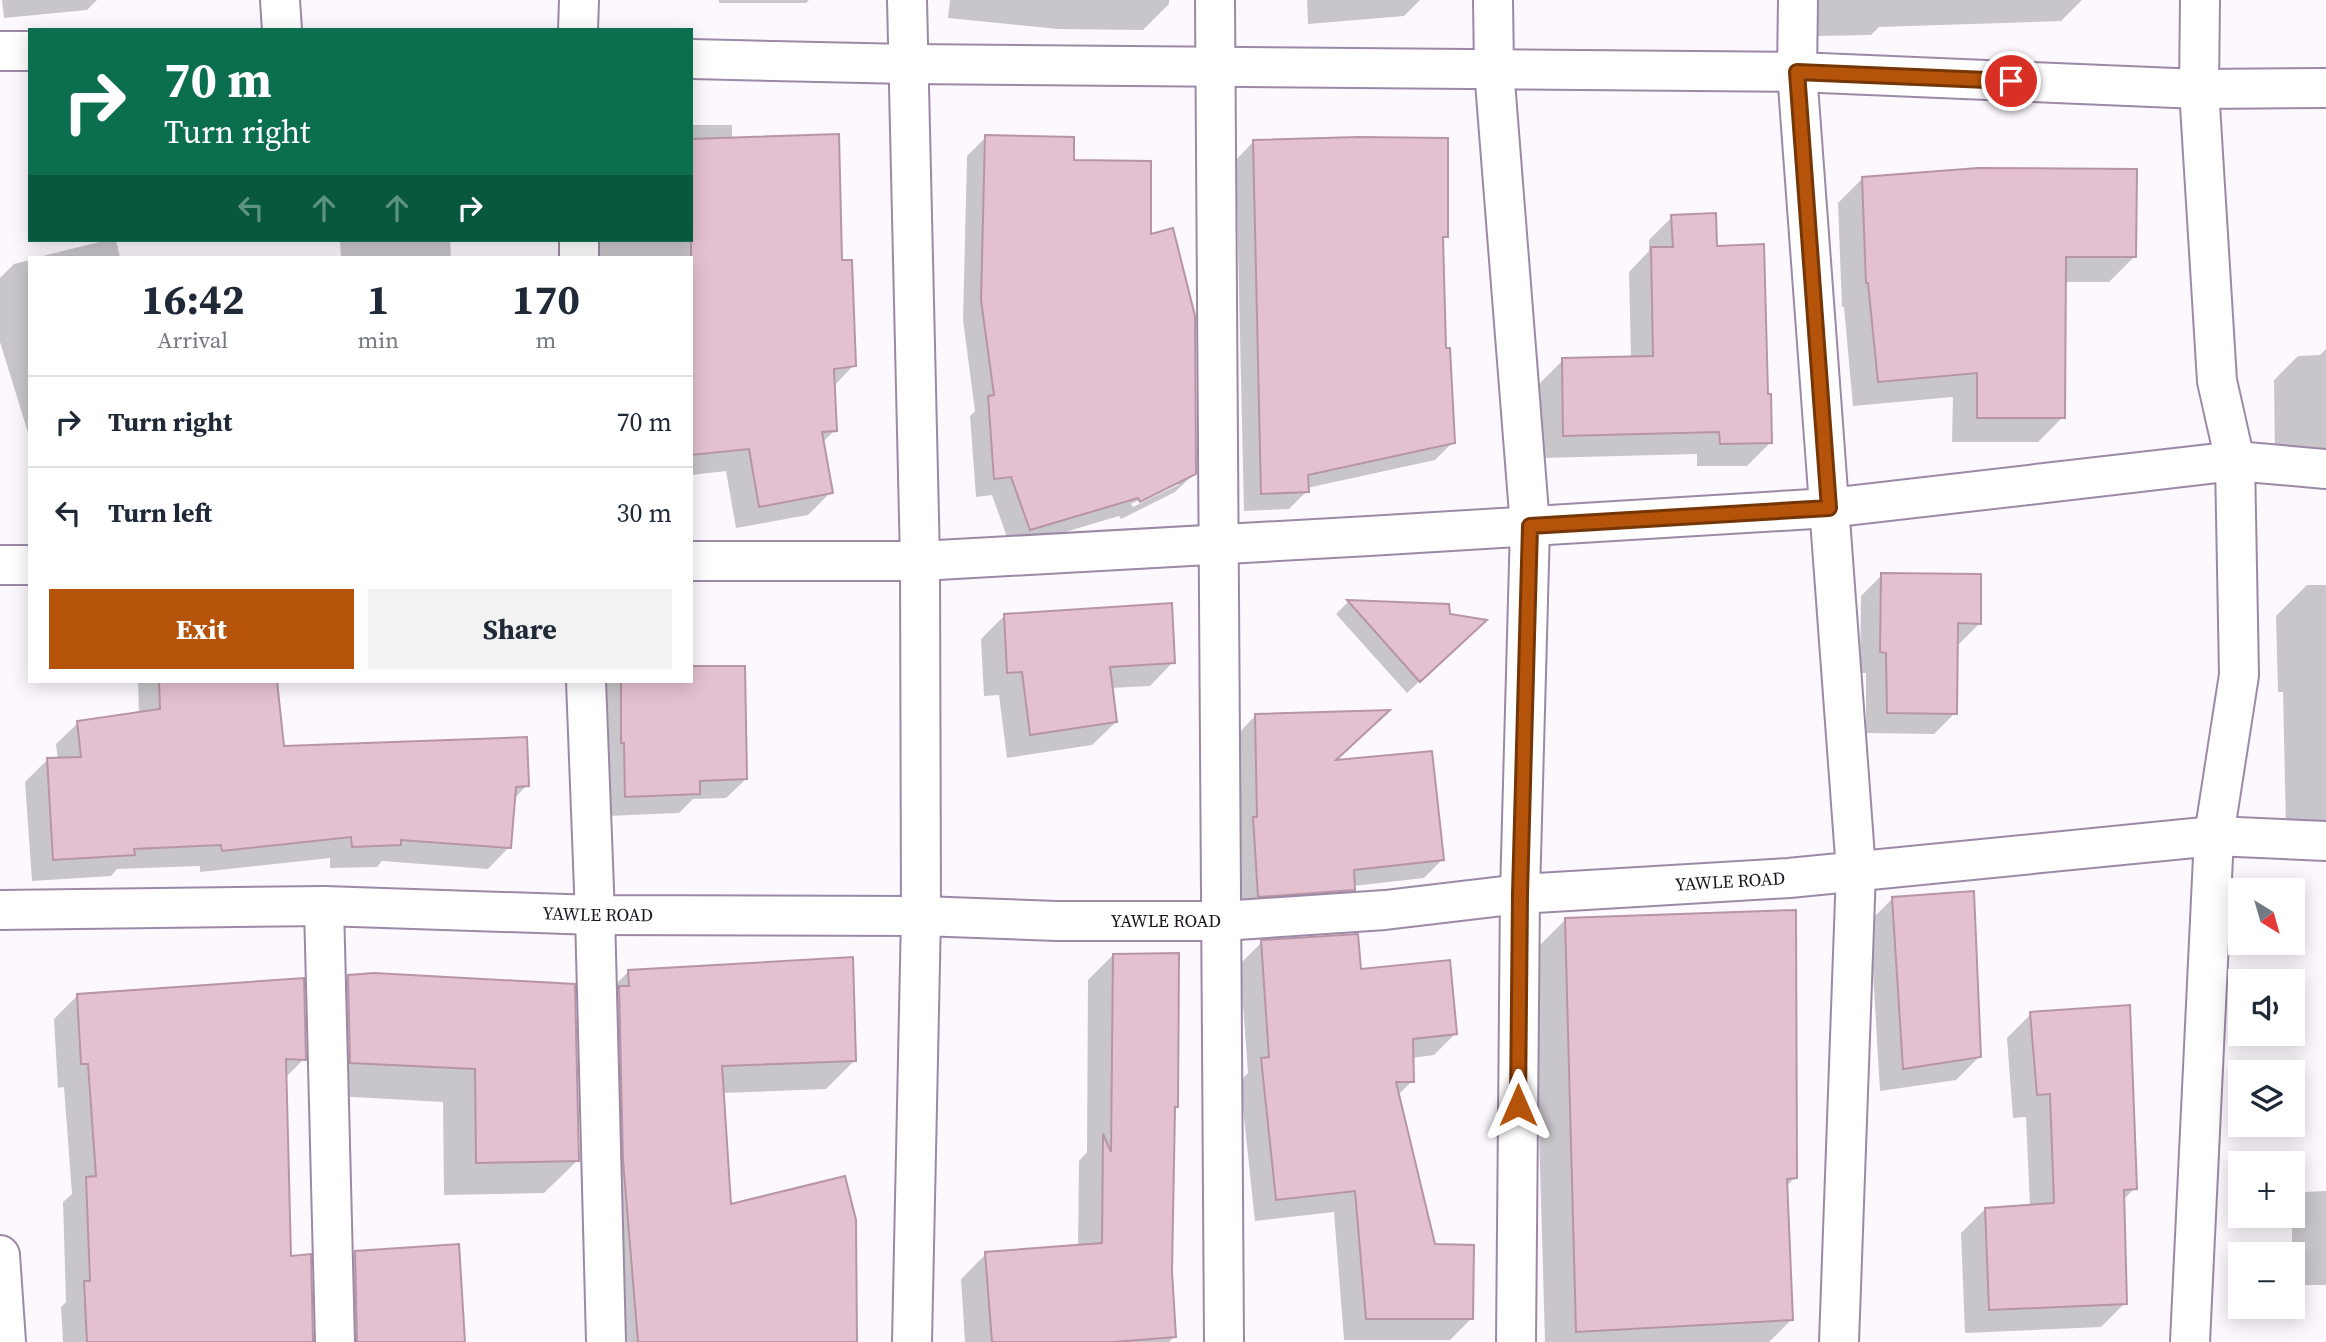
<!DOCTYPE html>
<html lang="en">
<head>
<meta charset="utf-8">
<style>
	:root { --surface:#fff; --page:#f2f2f3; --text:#1f2937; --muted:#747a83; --line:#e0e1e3; --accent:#b45309 }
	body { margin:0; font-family:"Source Serif 4",serif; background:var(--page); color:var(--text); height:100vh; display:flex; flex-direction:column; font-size:26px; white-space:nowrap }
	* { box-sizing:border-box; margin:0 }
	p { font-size:23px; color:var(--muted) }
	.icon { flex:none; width:38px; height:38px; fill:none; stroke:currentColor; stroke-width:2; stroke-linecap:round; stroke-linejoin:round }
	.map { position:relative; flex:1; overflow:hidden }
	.drawer { position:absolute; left:28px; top:256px; width:665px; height:427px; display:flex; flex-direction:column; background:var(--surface); border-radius:0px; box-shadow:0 4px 18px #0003 }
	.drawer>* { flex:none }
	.top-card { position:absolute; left:28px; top:28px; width:665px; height:214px; border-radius:0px; box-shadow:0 4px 18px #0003; background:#0b6e4f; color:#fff; overflow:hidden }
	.needle { width:46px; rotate:143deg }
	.tools { position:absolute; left:2228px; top:878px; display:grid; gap:14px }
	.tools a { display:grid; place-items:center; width:77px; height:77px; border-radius:0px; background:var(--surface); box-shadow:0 4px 18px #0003; font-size:35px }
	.pin { position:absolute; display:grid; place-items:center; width:60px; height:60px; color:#fff; margin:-30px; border:4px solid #fff; border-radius:50%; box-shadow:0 2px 7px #0007 }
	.me { position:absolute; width:77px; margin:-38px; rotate:0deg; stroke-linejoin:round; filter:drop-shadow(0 0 5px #0008) }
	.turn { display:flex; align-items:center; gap:24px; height:147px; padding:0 21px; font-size:32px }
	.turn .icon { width:91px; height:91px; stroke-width:2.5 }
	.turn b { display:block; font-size:49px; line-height:60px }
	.lanes { display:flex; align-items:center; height:66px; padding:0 21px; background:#0003; justify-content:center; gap:35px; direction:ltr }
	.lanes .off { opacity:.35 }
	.eta { display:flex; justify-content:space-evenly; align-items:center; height:119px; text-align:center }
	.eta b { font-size:42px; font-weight:700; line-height:49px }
	.action { display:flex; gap:14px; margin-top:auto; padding:14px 21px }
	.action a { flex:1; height:80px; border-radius:0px; background:var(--accent); color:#fff; font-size:28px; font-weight:700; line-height:80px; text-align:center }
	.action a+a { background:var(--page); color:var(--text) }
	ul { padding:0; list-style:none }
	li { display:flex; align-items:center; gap:21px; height:91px; padding:0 21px; border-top:2px solid var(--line) }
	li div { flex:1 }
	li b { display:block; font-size:26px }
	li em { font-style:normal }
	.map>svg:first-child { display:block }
	.shadow { fill:#0003; fill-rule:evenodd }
	.building { fill:#e4c1d1; stroke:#b795a5; stroke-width:2 }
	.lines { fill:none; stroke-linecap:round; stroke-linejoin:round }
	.street-casing { stroke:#9c89a5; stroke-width:42 }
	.street { stroke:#fff; stroke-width:38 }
	.route-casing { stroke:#753606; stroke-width:18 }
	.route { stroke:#b45309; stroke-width:12 }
	.labels { text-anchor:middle; stroke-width:7; stroke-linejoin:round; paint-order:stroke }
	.street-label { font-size:18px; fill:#1c151f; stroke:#fff }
</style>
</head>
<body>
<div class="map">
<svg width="2326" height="1342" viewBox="0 0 2326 1342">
	<rect width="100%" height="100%" fill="#fcf8fe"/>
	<path class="shadow" d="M2,0H97L87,10L4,18Z
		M719,0H809L806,3H719Z
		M950,0H1169V4L1143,30L1058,29L948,18Z
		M1307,0H1420L1404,16L1308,24Z
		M1817,0H2082L2061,21L1879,27L1871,35L1818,36Z
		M691,125H732V139L841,262L854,365L833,387L835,430L823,442L831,492L808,515L736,528L726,471L691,475V257H584L599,240H691Z
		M986,137L1072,161L1149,236L1195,473L1175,492L1121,519L1119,516L1011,548L992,495L976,497L970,416L975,411L963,320L967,156ZM1178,481V485L1133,507L1131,504Z
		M1253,142L1446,236L1441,241L1445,350L1453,442L1435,460L1307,488V491L1289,509L1244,511L1236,160Z
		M1863,178L2134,257L2109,282H2064L2063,417L2038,442H1952L1953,397L1853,406L1844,307H1842L1838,203Z
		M1672,217L1716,247L1766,396L1770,443L1747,466H1697V454L1541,458L1540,383L1563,360L1631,358L1629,272L1649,251V240Z
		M107,240H116L120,257H39Z
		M340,240H450L451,257H341Z
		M30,260V439L0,342V278L14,264Z
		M2326,349V457L2275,458L2274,380L2298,356L2320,355Z
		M1882,575L1980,623L1959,644H1956L1955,713L1934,734L1866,733V673H1860L1861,596Z
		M2307,585H2326V828L2286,829L2283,692H2278L2276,616Z
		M1348,602L1447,605L1449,616L1472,632L1407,693L1336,614Z
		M1005,615L1173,662L1150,686L1111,688L1116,722L1092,745L1007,758L999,695L984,696L981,639Z
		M138,681H275L283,748L527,785L513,800L509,847L488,869L382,861L377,867L330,868V858L200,872V866L117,869L111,876L32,881L25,782L47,760H58L56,744L78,723L139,714Z
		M609,681H691L746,779L726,798L693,799L679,813L607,816L603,687Z
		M1255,716L1333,762L1442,860L1424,878L1353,886V889L1335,908L1240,914L1237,735Z
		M1893,898L1979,1057L1956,1080L1880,1091L1870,921Z
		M1565,920L1795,1178L1785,1187L1791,1320L1769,1342H1545L1534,951Z
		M1262,942L1455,1034L1434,1055L1412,1058V1081L1397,1096L1433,1246L1472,1318L1450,1340H1344L1334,1212L1255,1221L1240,1081L1248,1073L1240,964Z
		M1113,955L1176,1106L1173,1109L1170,1271L1175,1336L1169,1342H965L961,1279L986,1254L1078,1247L1079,1161L1087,1152L1088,980Z
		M629,971L855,1060L826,1089L722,1093L729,1206L854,1342H608L600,1000Z
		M374,975L578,1160L544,1193L444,1195L443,1102L317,1095L315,1010L348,977Z
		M78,995L304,1059L285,1078L290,1258L311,1342H63L61,1307L66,1302L63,1202L72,1194L64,1087L58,1088L54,1019Z
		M2031,1014L2135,1188L2122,1201L2125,1303L2101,1327L1965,1333L1961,1233L1985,1209L2030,1206L2026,1117L2013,1118L2007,1038Z
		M2326,1191V1285H2292V1203L2304,1192Z
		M355,1253L463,1342H333L331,1277Z"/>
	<path class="building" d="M839,134L842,260H852L856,366L834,369L837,431L822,432L833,493L759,507L749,449L691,455V139Z
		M985,135L1074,137V160L1151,161V234L1173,228L1195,316L1196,474L1140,502L1138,498L1030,530L1011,477L994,479L988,396L994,395L981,300Z
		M1358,137L1448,138V237H1443L1446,348H1450L1455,443L1308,475L1309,492L1261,494L1253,140Z
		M1978,168L2137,169L2136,257H2066L2065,418H1977V373L1878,382L1868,283H1866L1862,177Z
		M1716,213L1717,246L1764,244L1768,394H1771L1772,443L1720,444L1719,432L1563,436L1562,358L1653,356L1651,247H1673L1671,215Z
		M1881,573L1981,574V624L1958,623L1957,714L1887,713L1886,653L1880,652Z
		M1347,600L1449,604L1450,614L1487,620L1420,682Z
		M1172,603L1175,663L1110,667L1117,722L1030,735L1022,672L1007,673L1004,614Z
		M691,666H745L747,779L700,781V794L625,797L624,743H621V681H691Z
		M159,681H277L284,746L527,737L529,786L516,787L511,848L401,840V845L352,847L351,837L222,851L221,845L134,849L135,855L53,860L47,758L81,757L77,721L160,709Z
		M1390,710L1336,760L1432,751L1444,860L1354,870L1355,890L1258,897L1253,817H1257L1255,714Z
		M1974,891L1981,1057L1903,1069L1892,897Z
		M1796,910L1797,1178L1787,1179L1793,1320L1576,1332L1565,918Z
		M1358,934L1361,969L1450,960L1457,1034L1413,1039L1414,1082H1396L1435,1244L1474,1245L1473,1319H1366L1355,1191L1276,1200L1261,1058L1269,1057L1261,940Z
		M1179,953L1178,1107H1175L1172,1271L1176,1337L1114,1342H992L985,1252L1102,1243L1103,1134L1111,1152L1113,954Z
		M853,957L856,1061L722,1066L731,1204L845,1176L856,1220L857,1342H638L623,1160L619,986H629L628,970Z
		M374,973L575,984L579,1161L476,1163L475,1069L350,1063L348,975Z
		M304,978L306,1060L286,1059L291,1256L311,1254L313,1342H87L84,1281H90L86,1177L96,1176L88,1064H81L77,994Z
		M2130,1005L2137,1189L2124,1190L2127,1304L1989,1310L1985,1208L2054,1203L2050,1094L2037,1095L2030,1012Z
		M459,1244L465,1342H357L355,1251Z"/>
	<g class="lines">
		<defs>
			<g id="street">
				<path d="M280,0L282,30"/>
				<path d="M907,0L920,561L921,916L912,1342"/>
				<path d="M1215,0L1224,1342"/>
				<path d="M1493,0L1494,69L1530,526L1520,894L1516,1342"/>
				<path d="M1798,0L1797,72L1856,871L1839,1342"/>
				<path d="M578,30L579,0"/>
				<path d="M0,51H30"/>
				<path d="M691,59L908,64L1797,72L2199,89L2326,88"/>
				<path d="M579,240V257"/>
				<path d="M691,561H920L1369,536L1829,508L2235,461L2326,469"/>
				<path d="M0,565H30"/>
				<path d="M586,681L595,915L606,1342"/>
				<path d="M324,906L335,1342"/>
				<path id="s1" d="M0,910L324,906L595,915L921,916L1057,921H1222L1385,910L1520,894L1789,878L2214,836L2326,841"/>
				<path d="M0,1255L6,1342"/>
				<path d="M2190,1342L2214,836L2239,675L2235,461L2217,381L2199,89L2200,0"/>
			</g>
		</defs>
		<use href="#street" class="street-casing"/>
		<use href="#street" class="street"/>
	</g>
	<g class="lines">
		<defs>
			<path id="route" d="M1518,1105L1520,894L1530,526L1829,508L1797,72L2011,81"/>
		</defs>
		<use href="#route" class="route-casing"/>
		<use href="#route" class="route"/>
	</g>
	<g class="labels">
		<g class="street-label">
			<text dy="6" stroke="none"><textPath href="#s1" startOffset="1732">YAWLE ROAD</textPath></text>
			<text dy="6" stroke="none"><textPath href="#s1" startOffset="598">YAWLE ROAD</textPath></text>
			<text dy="6" stroke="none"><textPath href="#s1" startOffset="1166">YAWLE ROAD</textPath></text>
		</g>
	</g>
</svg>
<div class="tools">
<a><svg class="needle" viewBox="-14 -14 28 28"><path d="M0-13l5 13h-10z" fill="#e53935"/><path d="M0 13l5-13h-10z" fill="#747a83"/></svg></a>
<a><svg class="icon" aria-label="sound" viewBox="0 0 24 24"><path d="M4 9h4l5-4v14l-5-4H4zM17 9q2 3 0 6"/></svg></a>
<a><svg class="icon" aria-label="layers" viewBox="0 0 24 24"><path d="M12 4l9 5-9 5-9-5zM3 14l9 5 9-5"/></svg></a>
<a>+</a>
<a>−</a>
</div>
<div class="pin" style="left:2011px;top:81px;background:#d93025"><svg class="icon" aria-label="arrive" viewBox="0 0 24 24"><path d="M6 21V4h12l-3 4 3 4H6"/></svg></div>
<svg class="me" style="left:1518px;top:1105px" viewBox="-20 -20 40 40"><path d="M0-17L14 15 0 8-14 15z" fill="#b45309" stroke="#fff" stroke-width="4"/></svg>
<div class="top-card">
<div class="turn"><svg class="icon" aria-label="right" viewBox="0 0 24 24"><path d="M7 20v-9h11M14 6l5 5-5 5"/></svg><div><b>70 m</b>Turn right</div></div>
<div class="lanes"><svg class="icon off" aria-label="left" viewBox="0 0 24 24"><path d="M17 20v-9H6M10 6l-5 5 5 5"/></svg><svg class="icon off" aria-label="ahead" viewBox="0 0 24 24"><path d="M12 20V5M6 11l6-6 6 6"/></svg><svg class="icon off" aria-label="ahead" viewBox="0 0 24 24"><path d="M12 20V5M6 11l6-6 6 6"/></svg><svg class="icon" aria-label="right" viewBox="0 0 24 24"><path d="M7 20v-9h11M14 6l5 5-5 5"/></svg></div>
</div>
<section class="drawer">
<div class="eta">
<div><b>16:42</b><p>Arrival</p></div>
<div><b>1</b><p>min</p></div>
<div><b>170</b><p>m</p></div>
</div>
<ul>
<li><svg class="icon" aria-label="right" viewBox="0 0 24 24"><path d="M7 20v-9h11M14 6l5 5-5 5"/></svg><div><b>Turn right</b></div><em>70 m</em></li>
<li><svg class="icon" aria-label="left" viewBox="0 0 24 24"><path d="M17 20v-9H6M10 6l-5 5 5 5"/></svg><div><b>Turn left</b></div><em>30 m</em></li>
</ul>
<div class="action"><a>Exit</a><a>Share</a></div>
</section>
</div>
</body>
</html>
